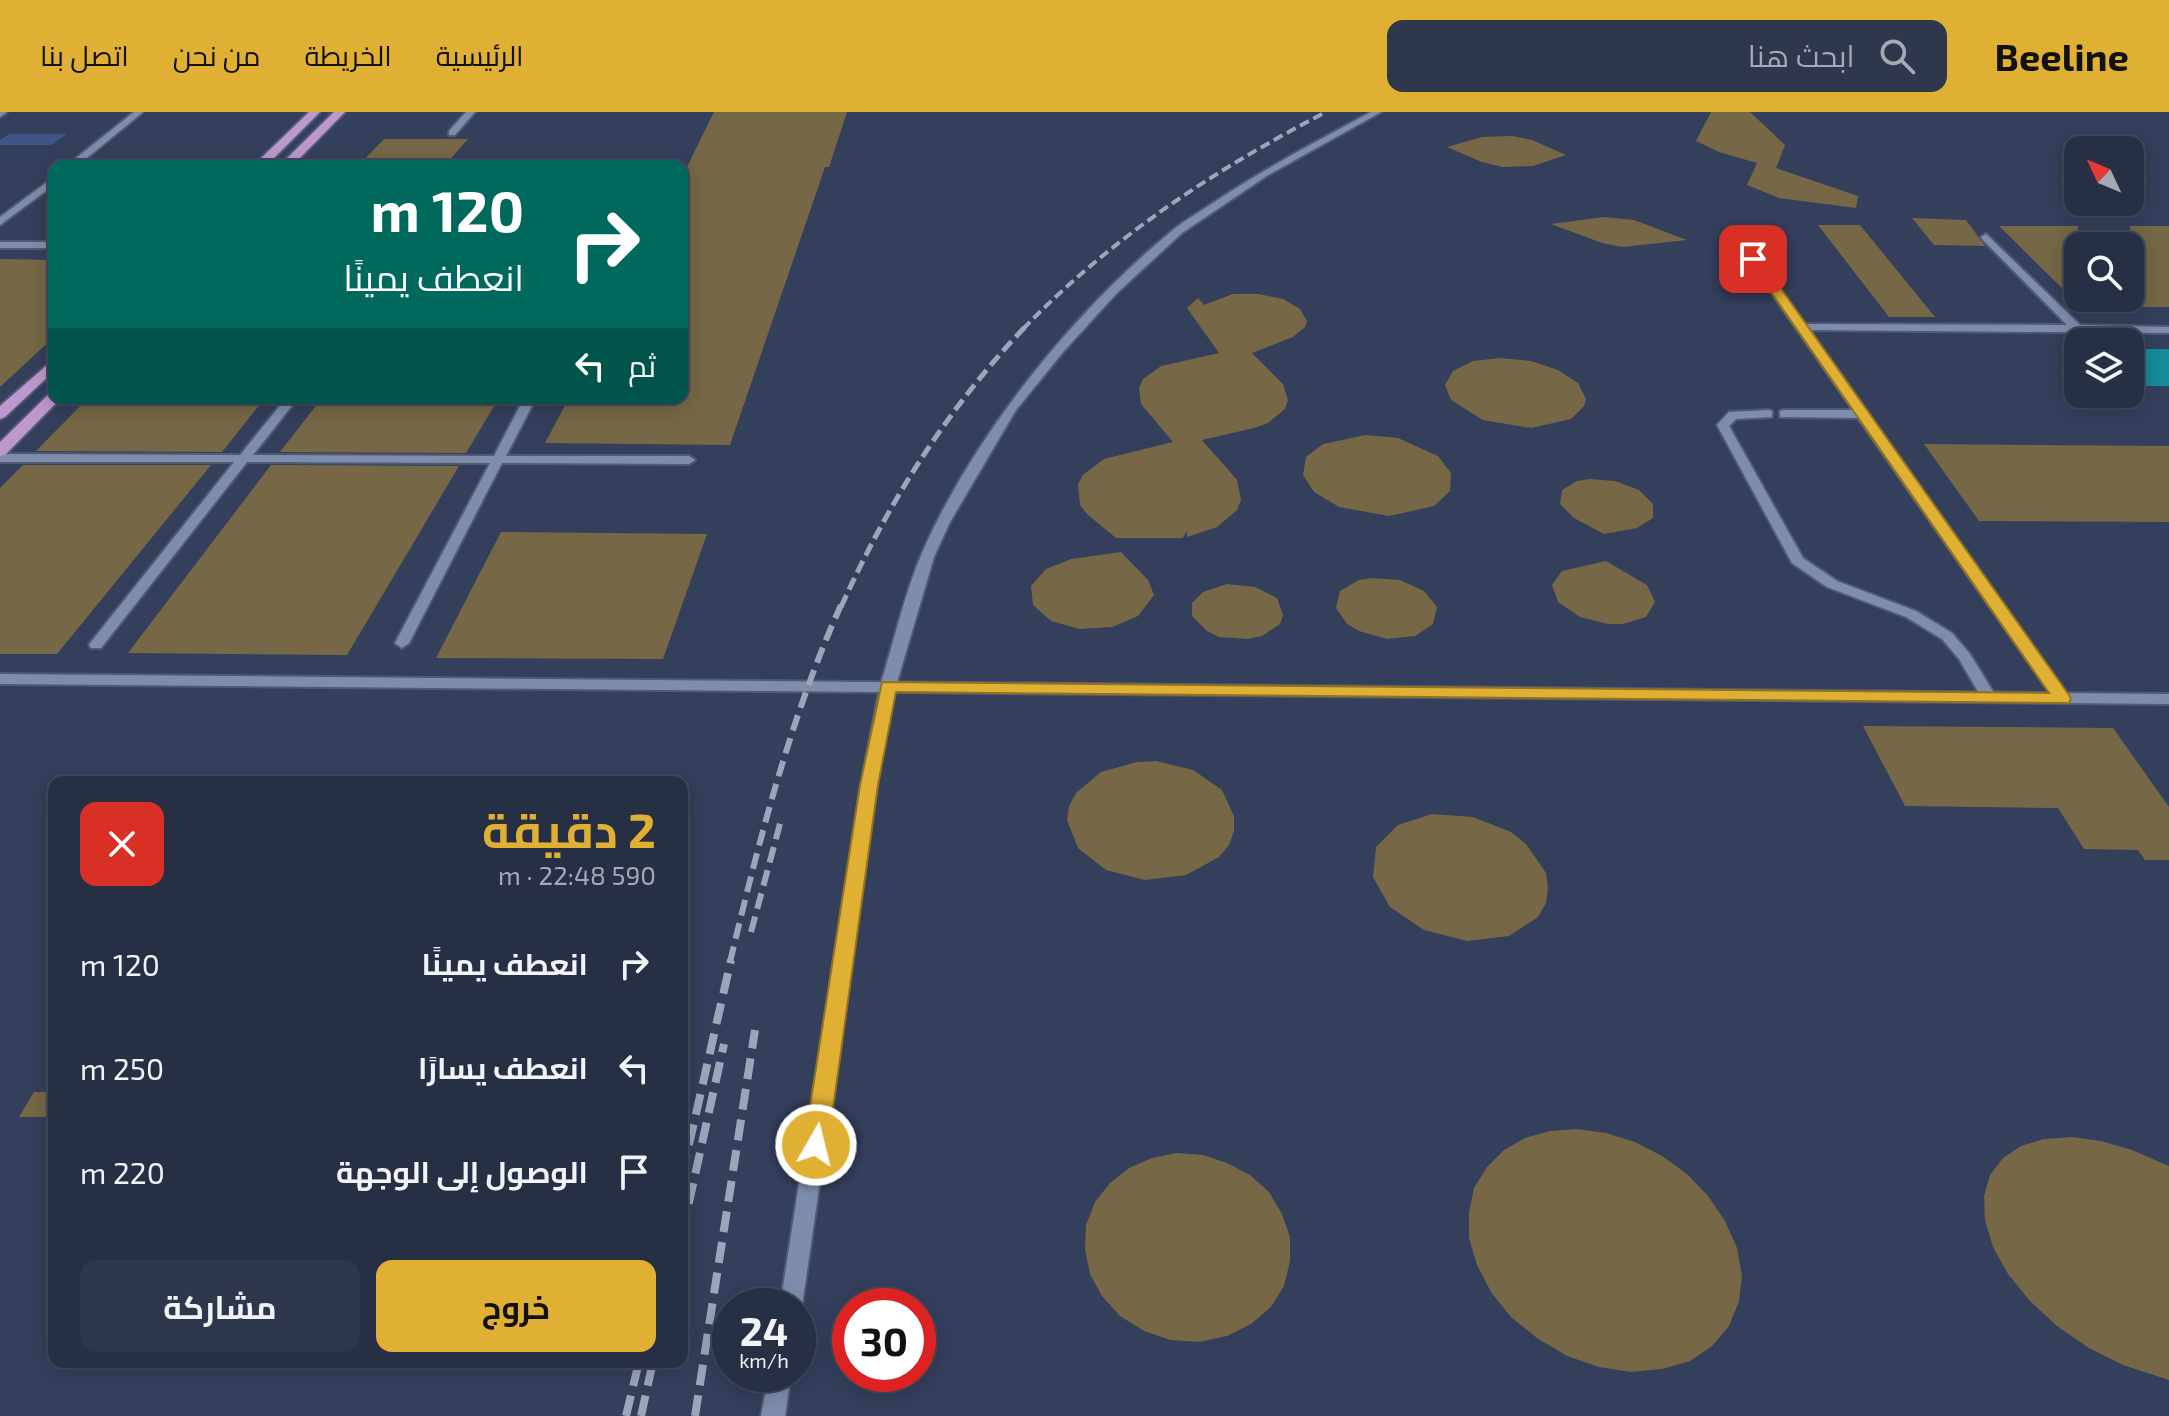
<!DOCTYPE html>
<html lang="ar">
<head>
<meta charset="utf-8">
<style>
	:root { --surface:#272f45; --page:#2f374c; --text:#f1f3f6; --muted:#a4a9b3; --line:#434a5e; --accent:#dfb034 }
	body { margin:0; font-family:"Exo 2",Cairo,sans-serif; background:var(--page); color:var(--text); direction:rtl; height:100vh; display:flex; flex-direction:column; font-size:30px; white-space:nowrap }
	* { box-sizing:border-box; margin:0 }
	p { font-size:26px; color:var(--muted) }
	.icon { flex:none; width:44px; height:44px; fill:none; stroke:currentColor; stroke-width:2; stroke-linecap:round; stroke-linejoin:round }
	.map { position:relative; flex:1; overflow:hidden; direction:ltr }
	.details { position:absolute; left:48px; top:664px; width:640px; height:592px; display:flex; flex-direction:column; background:var(--surface); border-radius:16px; box-shadow:0 4px 20px #0003,0 0 0 2px var(--line); direction:rtl }
	.details>* { flex:none }
	.top-card { position:absolute; left:48px; top:48px; width:640px; height:244px; border-radius:16px; box-shadow:0 4px 20px #0003,0 0 0 2px var(--line); direction:rtl; background:#00695c; color:#fff; overflow:hidden }
	.needle { width:52px; rotate:314deg }
	.buttons { position:absolute; left:2064px; top:24px; display:grid; gap:16px }
	.buttons a { display:grid; place-items:center; width:80px; height:80px; border-radius:16px; background:var(--surface); box-shadow:0 4px 20px #0003,0 0 0 2px var(--line); font-size:40px }
	.speed { position:absolute; left:712px; top:1176px; display:flex; gap:16px; font-size:40px; font-weight:700; text-align:center }
	.speed>* { display:grid; place-content:center; width:104px; height:104px; border-radius:50%; background:var(--surface); box-shadow:0 4px 20px #0003,0 0 0 2px var(--line); line-height:1 }
	.speed small { font-size:20px; font-weight:400 }
	.speed .limit { border:12px solid #d22; background:#fff; color:#111 }
	.pin { position:absolute; display:grid; place-items:center; width:68px; height:68px; color:#fff; margin:-34px; border-radius:16px; box-shadow:0 4px 12px #0006 }
	.me { position:absolute; width:88px; margin:-44px; rotate:8deg; stroke-linejoin:round; filter:drop-shadow(0 0 6px #0008) }
	.turn { display:flex; align-items:center; gap:28px; height:168px; padding:0 32px; font-size:36px }
	.turn .icon { width:104px; height:104px; stroke-width:2.5 }
	.turn b { display:block; font-size:56px; line-height:68px }
	.then { display:flex; align-items:center; height:76px; padding:0 32px; background:#0003; gap:16px; font-size:30px }
	.round { display:grid; place-items:center; flex:none; width:84px; height:84px; border-radius:16px; background:var(--page) }
	.head { display:flex; align-items:center; justify-content:space-between; height:136px; padding:0 32px }
	h1 { font-size:48px; font-weight:700; line-height:60px; color:var(--accent) }
	.button { display:flex; gap:16px; margin-top:auto; padding:16px 32px }
	.button a { flex:1; height:92px; border-radius:16px; background:var(--accent); color:#111; font-size:32px; font-weight:700; line-height:92px; text-align:center }
	.button a+a { background:var(--page); color:var(--text) }
	ul { padding:0; list-style:none }
	li { display:flex; align-items:center; gap:24px; height:104px; padding:0 32px }
	li div { flex:1 }
	li b { display:block; font-size:30px }
	li em { font-style:normal }
	header { display:flex; align-items:center; gap:48px; box-sizing:border-box; height:112px; padding:0 40px; background:var(--accent); color:#111 }
	header strong { font-size:38px }
	nav { display:flex; gap:44px; margin-inline-start:auto; font-size:28px }
	.search { width:560px; height:72px; background:var(--page); display:flex; align-items:center; gap:20px; box-sizing:border-box; padding:0 28px; border-radius:16px; color:var(--muted); font-size:30px }
	.map>svg:first-child { display:block }
	.green { fill:#405488 }
	.water { fill:#168b99 }
	.building { fill:#766846 }
	.lines { fill:none; stroke-linecap:round; stroke-linejoin:round }
	.service-casing { stroke:#515a72; stroke-width:4 }
	.minor-casing { stroke:#515a72; stroke-width:4 }
	.primary-casing { stroke:#515a72; stroke-width:4 }
	.service { fill:#7f8dad; fill-rule:evenodd }
	.minor { fill:#7f8dad; fill-rule:evenodd }
	.primary { fill:#bd98cf; fill-rule:evenodd }
	.rail-far3 { stroke:#9da5ba; stroke-width:4; stroke-dasharray:10 5; stroke-linecap:butt }
	.rail-far2 { stroke:#9da5ba; stroke-width:5; stroke-dasharray:13 6; stroke-linecap:butt }
	.rail-far1 { stroke:#9da5ba; stroke-width:6; stroke-dasharray:16 8; stroke-linecap:butt }
	.rail { stroke:#9da5ba; stroke-width:8; stroke-dasharray:21 10; stroke-linecap:butt }
	.route { fill:#dfb034; stroke:#917222; stroke-width:2 }
</style>
</head>
<body>
<header>
<strong>Beeline</strong>
<div class="search"><svg class="icon" aria-label="search" viewBox="0 0 24 24"><circle cx="10" cy="10" r="6"/><path d="M15 15l6 6"/></svg>ابحث هنا</div>
<nav><a>الرئيسية</a><a>الخريطة</a><a>من نحن</a><a>اتصل بنا</a></nav>
</header>
<div class="map">
<svg width="2169" height="1304" viewBox="0 0 2169 1304">
	<rect width="100%" height="100%" fill="#343f5c"/>
	<path class="green" d="M9,22H67L51,33H0V28Z"/>
	<path class="water" d="M2130,237H2169V274H2139L2130,265Z"/>
	<path class="building" d="M714,0H847L829,55H825L730,333L545,331L569,286H682V65Z
		M1711,0H1750L1785,33L1776,56L1858,84L1856,96L1779,86L1747,73L1757,51L1719,40L1696,29Z
		M1512,24L1532,28L1566,43L1533,54L1502,55L1482,50L1447,35L1482,25Z
		M384,27H468L446,52H360Z
		M1604,105L1634,108L1687,128L1622,135L1602,131L1551,112Z
		M1912,106L1966,108L1985,134L1934,133Z
		M1818,113H1860L1935,205H1889Z
		M1999,114H2078V192Z
		M2130,114H2169V195H2130Z
		M0,147L54,148V225L0,275Z
		M1233,182H1258L1283,187L1300,197L1307,209L1305,215L1293,225L1252,241L1283,272L1288,288L1285,297L1268,311L1254,316L1202,328L1237,368L1241,388L1237,398L1217,415L1187,425V418L1183,426H1116L1087,402L1080,393L1078,372L1083,363L1104,347L1173,330L1141,292L1139,276L1143,267L1161,254L1219,241L1187,196L1198,186L1204,193Z
		M1500,246L1531,249L1558,258L1578,271L1586,287L1584,294L1571,307L1531,316L1483,308L1451,288L1445,273L1453,259L1473,249Z
		M88,286H265L222,340L36,339Z
		M322,286H499L466,341L280,340Z
		M1366,323L1398,326L1438,344L1451,361L1450,379L1434,394L1389,404L1339,395L1314,380L1303,363L1306,345L1323,332Z
		M1924,332L2169,334V410L1979,409Z
		M23,353H211L57,542H0V376Z
		M271,353L459,354L347,543L128,541Z
		M1589,367L1615,369L1639,378L1653,392V406L1637,416L1604,422L1574,406L1560,392L1562,378L1577,369Z
		M501,420L707,422L663,547L436,546Z
		M1121,440L1148,468L1154,483L1138,504L1112,515L1080,517L1051,509L1033,493L1031,474L1046,457L1071,447Z
		M1606,449L1647,473L1655,490L1646,505L1623,512H1608L1580,505L1558,490L1552,473L1562,459Z
		M1372,466L1400,468L1424,479L1437,495L1433,512L1415,524L1387,527L1359,519L1347,512L1336,496L1340,479L1359,468Z
		M1227,472L1255,475L1277,486L1283,503L1280,512L1262,524L1248,527L1219,525L1207,519L1192,504V491L1203,480Z
		M1863,614L2113,616L2169,695V748H2145L2138,738L2084,737L2058,696L1905,694Z
		M1156,649L1193,658L1222,678L1234,704V719L1229,733L1219,745L1186,763L1145,768L1106,758L1078,736L1067,708L1069,694L1076,681L1101,660L1137,650Z
		M1432,702L1473,705L1511,720L1526,732L1546,761L1548,776L1546,791L1538,805L1509,824L1467,829L1424,818L1390,795L1373,765L1376,735L1398,713Z
		M34,980H54V1005H19Z
		M1577,1017L1606,1021L1635,1030L1662,1044L1687,1062L1708,1084L1725,1109L1737,1136L1742,1164L1739,1189L1729,1214L1712,1234L1690,1249L1662,1257L1631,1260L1599,1255L1567,1244L1537,1226L1511,1205L1491,1180L1477,1153L1469,1126V1100L1474,1076L1487,1055L1504,1038L1525,1026L1550,1019Z
		M2072,1025L2101,1029L2132,1038L2169,1054V1268L2123,1253L2089,1236L2057,1214L2030,1189L2008,1162L1993,1135L1985,1108L1984,1084L1990,1063L2003,1046L2021,1034L2044,1027Z
		M1177,1041L1203,1043L1227,1051L1250,1063L1269,1080L1282,1102L1290,1125V1149L1284,1174L1271,1195L1251,1212L1227,1224L1199,1230L1171,1228L1144,1219L1120,1204L1102,1184L1090,1162L1085,1137L1086,1113L1095,1090L1110,1071L1129,1056L1152,1046Z"/>
	<g class="lines">
		<defs>
			<path id="service" d="M0,0H7L0,5Z
				M134,0H143L77,54H66Z
				M466,0H475L455,23H449V19Z
				M1371,0H1381L1268,63L1182,121L1117,181L1064,239L1016,298L950,410L934,445L896,574L893,577H883L880,574C894,530 904,483 922,441C974,323 1073,200 1173,118C1185,108 1200,100 1213,91C1264,57 1317,29 1371,0Z
				M54,65V73L0,113V105Z
				M1986,122L2080,213L2169,215V221L1809,218L2067,583L2070,587L2067,591H2057L1858,306L1780,305V299L1784,298H1853L1748,147L1757,145L1804,212L2067,213L1982,127L1981,125Z
				M0,130H54V136H0Z
				M286,286H298L253,343L494,344L524,286H536L506,344H689L695,348L689,352L502,351L409,531L402,536L395,531L490,351L247,350L101,536H91L89,533L91,530L234,350H0V342L240,343Z
				M1768,298L1772,299V305L1736,307L1729,314L1803,446L1837,469L1916,499L1952,521L1970,542L1997,586L1994,590H1984L1959,547L1942,527L1906,505L1827,475L1792,451L1717,313L1729,300Z"/>
			<path id="minor" d="M0,562L2169,582V592L894,580L877,673L802,1194L798,1202V1194H780L861,673L879,580L0,572Z
				M769,1262H791L785,1304H761Z"/>
			<path id="primary" d="M309,0H320L266,54H253Z
				M334,0H345L292,54H279Z
				M54,247V259L5,305L0,307V294Z
				M54,281V286H61L59,288L6,342L0,344V330L49,282Z"/>
		</defs>
		<use href="#service" class="service-casing"/>
		<use href="#minor" class="minor-casing"/>
		<use href="#primary" class="primary-casing"/>
		<use href="#service" class="service"/>
		<use href="#minor" class="minor"/>
		<use href="#primary" class="primary"/>
		<path class="rail-far3" d="M1023,217C1111,126 1214,58 1326,0"/>
		<path class="rail-far2" d="M841,495C888,391 946,298 1025,215"/>
		<path class="rail-far1" d="M751,820L781,708
			M730,850C759,729 790,606 841,493"/>
		<path class="rail" d="M682,1063L731,848
			M682,1122L724,932
			M626,1304L639,1250
			M641,1304L653,1250
			M695,1304L755,918"/>
	</g>
	<path class="route" d="M1753,143L1758,144L2069,583L2071,587L2069,591L896,580L878,673L828,1033L824,1040L816,1043L808,1040L804,1033L860,673L882,570L2049,581L1748,147Z"/>
</svg>
<div class="buttons">
<a><svg class="needle" viewBox="-14 -14 28 28"><path d="M0-13l5 13h-10z" fill="#e53935"/><path d="M0 13l5-13h-10z" fill="#a4a9b3"/></svg></a>
<a><svg class="icon" aria-label="search" viewBox="0 0 24 24"><circle cx="10" cy="10" r="6"/><path d="M15 15l6 6"/></svg></a>
<a><svg class="icon" aria-label="layers" viewBox="0 0 24 24"><path d="M12 4l9 5-9 5-9-5zM3 14l9 5 9-5"/></svg></a>
</div>
<div class="speed"><div>24<small>km/h</small></div><div class="limit">30</div></div>
<div class="pin" style="left:1753px;top:147px;background:#d93025"><svg class="icon" aria-label="arrive" viewBox="0 0 24 24"><path d="M6 21V4h12l-3 4 3 4H6"/></svg></div>
<svg class="me" style="left:816px;top:1033px" viewBox="-20 -20 40 40"><circle r="17" fill="#dfb034" stroke="#fff" stroke-width="3"/><path d="M0-11L8 9 0 5-8 9z" fill="#fff"/></svg>
<div class="top-card">
<div class="turn"><svg class="icon" aria-label="right" viewBox="0 0 24 24"><path d="M7 20v-9h11M14 6l5 5-5 5"/></svg><div><b>120 m</b>انعطف يمينًا</div></div>
<div class="then">ثم<svg class="icon" aria-label="left" viewBox="0 0 24 24"><path d="M17 20v-9H6M10 6l-5 5 5 5"/></svg></div>
</div>
<section class="details">
<div class="head"><div><h1>2 دقيقة</h1><p>590 m · 22:48</p></div><a class="round" style="background:#d93025;color:#fff"><svg class="icon" aria-label="close" viewBox="0 0 24 24"><path d="M6 6l12 12M18 6L6 18"/></svg></a></div>
<ul>
<li><svg class="icon" aria-label="right" viewBox="0 0 24 24"><path d="M7 20v-9h11M14 6l5 5-5 5"/></svg><div><b>انعطف يمينًا</b></div><em>120 m</em></li>
<li><svg class="icon" aria-label="left" viewBox="0 0 24 24"><path d="M17 20v-9H6M10 6l-5 5 5 5"/></svg><div><b>انعطف يسارًا</b></div><em>250 m</em></li>
<li><svg class="icon" aria-label="arrive" viewBox="0 0 24 24"><path d="M6 21V4h12l-3 4 3 4H6"/></svg><div><b>الوصول إلى الوجهة</b></div><em>220 m</em></li>
</ul>
<div class="button"><a>خروج</a><a>مشاركة</a></div>
</section>
</div>
</body>
</html>
